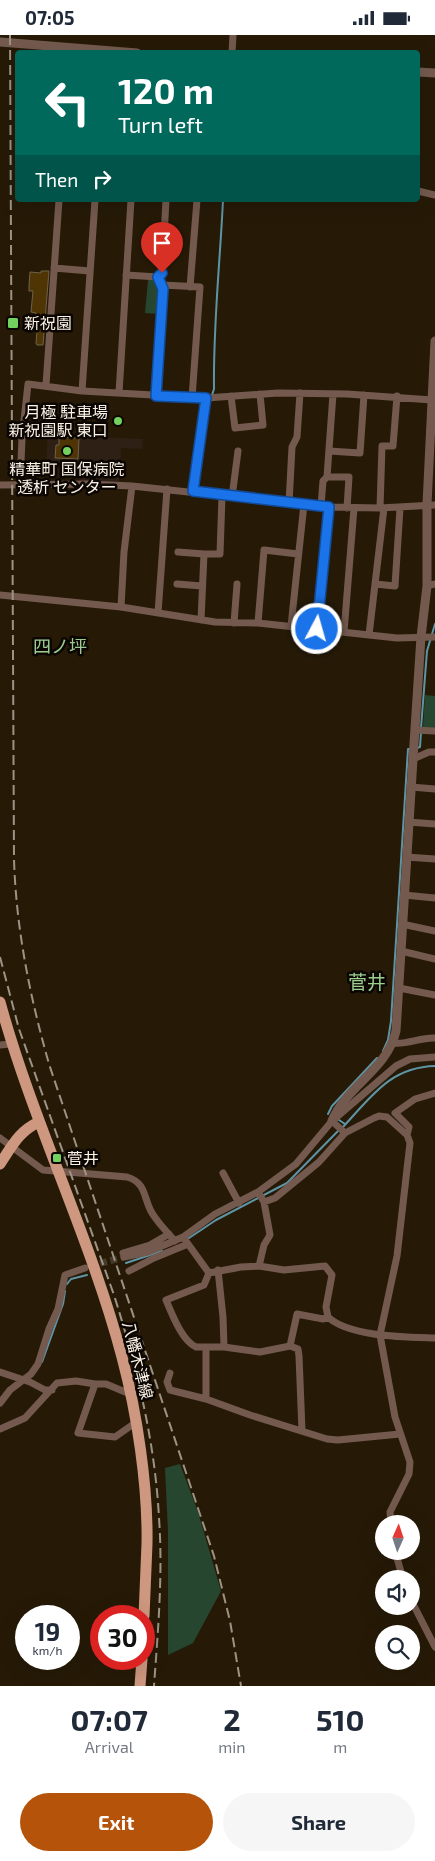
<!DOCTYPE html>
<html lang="en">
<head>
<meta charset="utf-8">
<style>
	:root { --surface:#fff; --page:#f6f6f7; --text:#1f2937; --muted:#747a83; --accent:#b45309 }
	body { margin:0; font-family:"Exo 2","Noto Sans JP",sans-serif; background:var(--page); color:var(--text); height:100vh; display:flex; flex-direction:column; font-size:19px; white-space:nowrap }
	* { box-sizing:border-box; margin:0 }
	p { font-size:16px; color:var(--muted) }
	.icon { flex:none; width:28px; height:28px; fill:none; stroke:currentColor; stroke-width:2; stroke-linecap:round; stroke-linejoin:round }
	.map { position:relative; height:1651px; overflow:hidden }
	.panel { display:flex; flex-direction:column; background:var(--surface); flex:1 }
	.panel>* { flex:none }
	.banner { position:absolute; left:15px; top:15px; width:405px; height:152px; border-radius:5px; box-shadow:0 5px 20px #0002; background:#00695c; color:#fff; overflow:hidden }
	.needle { width:32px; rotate:3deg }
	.controls { position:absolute; left:375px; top:1480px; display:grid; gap:10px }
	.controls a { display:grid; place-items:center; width:45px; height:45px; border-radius:50%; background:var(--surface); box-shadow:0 5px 20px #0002; font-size:25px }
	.speed { position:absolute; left:15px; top:1570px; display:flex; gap:10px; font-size:25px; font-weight:700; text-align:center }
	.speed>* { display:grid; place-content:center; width:65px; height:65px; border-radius:50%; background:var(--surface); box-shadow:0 5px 20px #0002; line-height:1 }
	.speed small { font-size:12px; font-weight:400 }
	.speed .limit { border:8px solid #d22; background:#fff; color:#111 }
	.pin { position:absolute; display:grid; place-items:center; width:42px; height:42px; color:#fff; margin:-51px -21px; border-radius:50% 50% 50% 0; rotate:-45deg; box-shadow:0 0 5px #0007 }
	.pin .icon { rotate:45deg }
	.me { position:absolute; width:55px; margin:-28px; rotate:6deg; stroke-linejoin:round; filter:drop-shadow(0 0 4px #0008) }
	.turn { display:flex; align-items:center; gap:18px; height:105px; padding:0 20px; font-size:22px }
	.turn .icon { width:65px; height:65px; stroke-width:2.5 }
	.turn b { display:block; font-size:35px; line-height:42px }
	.then { display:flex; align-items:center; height:48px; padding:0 20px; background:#0003; gap:10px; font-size:19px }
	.eta { display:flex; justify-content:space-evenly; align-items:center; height:85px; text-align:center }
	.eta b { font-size:30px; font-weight:700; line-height:35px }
	.primary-button { display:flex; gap:10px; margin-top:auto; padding:10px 20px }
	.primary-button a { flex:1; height:58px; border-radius:30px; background:var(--accent); color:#fff; font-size:20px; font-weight:700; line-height:58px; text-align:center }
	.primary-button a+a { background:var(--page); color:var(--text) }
	.status { display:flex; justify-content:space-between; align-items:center; height:35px; padding:0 25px; background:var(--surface); direction:ltr }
	.status svg { height:14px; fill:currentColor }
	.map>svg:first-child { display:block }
	.medical { fill:#2f2016 }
	.green { fill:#27462f }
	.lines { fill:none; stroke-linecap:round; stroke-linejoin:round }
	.stream { stroke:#5e95a6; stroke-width:2 }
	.building { fill:#4f3504; stroke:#6f624c }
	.minor-tunnel { stroke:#463a28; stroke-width:7; stroke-dasharray:7 3.5; stroke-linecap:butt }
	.minor { stroke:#745a4e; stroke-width:7 }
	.tertiary { stroke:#745a4e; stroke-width:9 }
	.primary { stroke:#ce977f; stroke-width:11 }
	.rail { stroke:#9d9384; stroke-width:2; stroke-dasharray:10 5; stroke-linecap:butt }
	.route-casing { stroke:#114b97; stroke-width:12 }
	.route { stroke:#1a73e8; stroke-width:9 }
	.poi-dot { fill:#72d25d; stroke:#0b0602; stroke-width:2 }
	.labels { text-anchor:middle; stroke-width:5; stroke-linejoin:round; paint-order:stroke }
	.poi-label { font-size:16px; fill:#faf2e6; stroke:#0b0602; text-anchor:start }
	.street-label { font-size:16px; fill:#faf2e6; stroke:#0b0602 }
	.neighbourhood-label { font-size:18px; fill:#9cce91; stroke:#0b0602 }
	.quarter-label { font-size:19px; fill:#9cce91; stroke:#0b0602 }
</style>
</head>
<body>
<div class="status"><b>07:05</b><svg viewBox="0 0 49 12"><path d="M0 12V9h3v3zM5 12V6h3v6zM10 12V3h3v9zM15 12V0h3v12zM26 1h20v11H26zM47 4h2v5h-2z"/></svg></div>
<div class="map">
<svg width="435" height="1651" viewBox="0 0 435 1651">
	<rect width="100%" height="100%" fill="#261a07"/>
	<path class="medical" d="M48,400L143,404L142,414L121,413L119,448H79L80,429L46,427Z"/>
	<path class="green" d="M148,245H153L160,254L159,279L145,278Z
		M425,660L435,661V693L423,692Z
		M180,1429L198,1477L221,1556L193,1608L168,1620V1496L165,1433Z"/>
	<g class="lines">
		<path class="stream" d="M212,360L214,354C213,291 220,228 223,165
			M421,693L427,616L435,589
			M417,713L420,712L421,697
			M383,1016L388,1005L391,986L408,714H410
			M328,1079L332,1071L377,1023
			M339,1085L345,1089
			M343,1092C371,1062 390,1032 435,1031
			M186,1205L216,1185L287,1148L339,1095
			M126,1228L162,1216
			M67,1249L71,1244L87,1240
			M42,1327L63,1269L65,1256"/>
	</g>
	<path class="building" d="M41,236H49L43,310H37L36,308L38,285L35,284L36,278L31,277L33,256H29V250L30,237L41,238Z
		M59,402L79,403L78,424L55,423L56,410H59Z"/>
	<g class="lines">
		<path class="minor-tunnel" d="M90,1231L124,1222"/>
		<path class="minor" d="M232,18L233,0
			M418,156L435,160
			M95,165L82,356L206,363L278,358L347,359L432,365
			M54,233L90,236
			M126,240L158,242L162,238L166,165
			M163,250L200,252L192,363
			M190,252L197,165
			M46,350L59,165
			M119,358L131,165
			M156,361L163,254L158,242
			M231,361L235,393L263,390L260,359
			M329,416L360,418L364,360
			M327,442H349L347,473
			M20,449L22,404L28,349L82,356
			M0,450L88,449L132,451L329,472L380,473L435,470
			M193,456L206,363
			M232,462L238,416
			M289,468L292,412L297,402L300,358
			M321,471L323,446L327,442L333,359
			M380,473L382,411H393L397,361
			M178,517L204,519
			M177,549L202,551
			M375,549L395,551L400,473
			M427,551L435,549
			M0,560L121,572L215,587L258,588L397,603L435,602
			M121,572L124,517L132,451
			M158,578L167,454
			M201,585L204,519H220L222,461
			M234,588L237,549
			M258,588L264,515L298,519
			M291,591L304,469
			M317,594L329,472
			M344,597L354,473
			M369,600L384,473
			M415,695L435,696
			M413,724L429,717H435
			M411,752L435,754
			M408,787L435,789
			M406,822L435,824
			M404,860L435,863
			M402,889L435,896
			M401,916L435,924
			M399,953L435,960
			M393,1008C407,1010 421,1002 435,1003
			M0,1010L11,1009
			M332,1086L345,1098
			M407,1100L409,1092L395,1078L415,1064L435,1058
			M0,1103L43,1135L127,1142C147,1148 143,1163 152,1178C158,1188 167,1197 175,1206
			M223,1138L239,1168
			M258,1157L264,1167L270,1200L264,1210L259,1231
			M264,1167L275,1163L319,1127L345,1098L374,1083L379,1081L387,1082L407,1100L410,1108L397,1221L380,1300L395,1382L410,1427L409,1439L390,1477L391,1489
			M183,1202L209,1238L241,1232L259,1231L284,1235L325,1231L332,1240L326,1272L328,1282
			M123,1218L150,1210L169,1199
			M124,1222L148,1217L183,1202L215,1179L258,1157L296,1129L332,1086L396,1031L410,1024L435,1022
			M218,1235L223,1282L224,1312
			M129,1236L154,1223L188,1209
			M209,1238L204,1250L166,1265C172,1279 182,1306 196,1312H224L260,1317L290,1311L297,1279L323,1284L328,1282C349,1302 407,1302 435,1303
			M290,1311L298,1314L299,1321L302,1396
			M206,1312V1364L250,1380L327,1404L338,1405L400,1399
			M0,1337L30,1347L45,1355H52
			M170,1338L167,1347L170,1355L206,1364
			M130,1359L106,1349H95L78,1398L115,1402L135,1388
			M0,1368L10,1355L31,1339L38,1329L49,1294L58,1274L65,1240L85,1233
			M0,1394L25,1383L57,1348L76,1346L95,1349
			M395,1516L403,1544
			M411,1565L435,1612"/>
		<path class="tertiary" d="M0,7L137,18
			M418,37L435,38
			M332,1086C346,1051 387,1035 396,996L413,724L421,602L427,551V469L435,306"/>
		<path class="primary" d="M0,967C33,1088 90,1201 122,1322C137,1378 148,1451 147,1509C146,1533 145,1557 144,1581
			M0,1129C12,1111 19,1096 39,1087
			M140,1651L142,1624"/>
		<path class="rail" d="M10,0L14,824C16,894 30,962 49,1029L214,1521L230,1586L241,1651
			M0,922L19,994L114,1260C137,1333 155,1407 159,1483C163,1539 158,1595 154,1651"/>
	</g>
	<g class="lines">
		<defs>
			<path id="route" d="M162,238L158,242L163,254L156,361L206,363L193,456L329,472L317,594"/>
		</defs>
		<use href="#route" class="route-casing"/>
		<use href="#route" class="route"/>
	</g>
	<g class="poi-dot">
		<rect x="7" y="282" width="12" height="12" rx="2.5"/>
		<circle cx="118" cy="386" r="5"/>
		<circle cx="67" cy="416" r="5"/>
		<rect x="52" y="1118" width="10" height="10" rx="2.5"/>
	</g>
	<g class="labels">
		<g class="poi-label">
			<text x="24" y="294">新祝園</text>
			<text x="108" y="383" text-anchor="end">月極 駐車場<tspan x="108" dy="18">新祝園駅 東口</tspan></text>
			<text x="67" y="440" text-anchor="middle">精華町 国保病院<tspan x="67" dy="18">透析 センター</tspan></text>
			<text x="67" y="1129">菅井</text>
		</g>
		<g class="street-label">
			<text transform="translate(138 1325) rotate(76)" y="6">八幡木津線</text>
		</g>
		<g class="neighbourhood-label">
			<text x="60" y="618">四ノ坪</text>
		</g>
		<g class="quarter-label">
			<text x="367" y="954">菅井</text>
		</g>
	</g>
</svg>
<div class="controls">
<a><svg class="needle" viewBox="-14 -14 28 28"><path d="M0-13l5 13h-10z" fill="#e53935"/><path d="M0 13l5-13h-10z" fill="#747a83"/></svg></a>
<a><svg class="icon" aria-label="sound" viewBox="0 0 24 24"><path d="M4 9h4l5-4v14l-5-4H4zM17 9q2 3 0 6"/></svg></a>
<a><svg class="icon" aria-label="search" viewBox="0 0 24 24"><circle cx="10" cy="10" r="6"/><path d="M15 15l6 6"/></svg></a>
</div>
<div class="speed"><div>19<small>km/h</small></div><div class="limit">30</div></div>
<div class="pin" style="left:162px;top:238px;background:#d93025"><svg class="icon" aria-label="arrive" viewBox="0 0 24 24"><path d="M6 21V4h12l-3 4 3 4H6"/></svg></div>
<svg class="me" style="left:317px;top:594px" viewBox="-20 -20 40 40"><circle r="17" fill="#1a73e8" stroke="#fff" stroke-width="3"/><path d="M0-11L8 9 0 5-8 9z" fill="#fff"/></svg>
<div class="banner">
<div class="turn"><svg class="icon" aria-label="left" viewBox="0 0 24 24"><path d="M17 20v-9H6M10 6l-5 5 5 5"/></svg><div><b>120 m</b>Turn left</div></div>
<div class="then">Then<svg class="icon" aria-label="right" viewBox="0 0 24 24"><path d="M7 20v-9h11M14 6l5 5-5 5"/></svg></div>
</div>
</div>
<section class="panel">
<div class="eta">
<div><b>07:07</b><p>Arrival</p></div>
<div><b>2</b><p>min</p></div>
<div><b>510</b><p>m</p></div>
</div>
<div class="primary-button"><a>Exit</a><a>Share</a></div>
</section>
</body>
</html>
